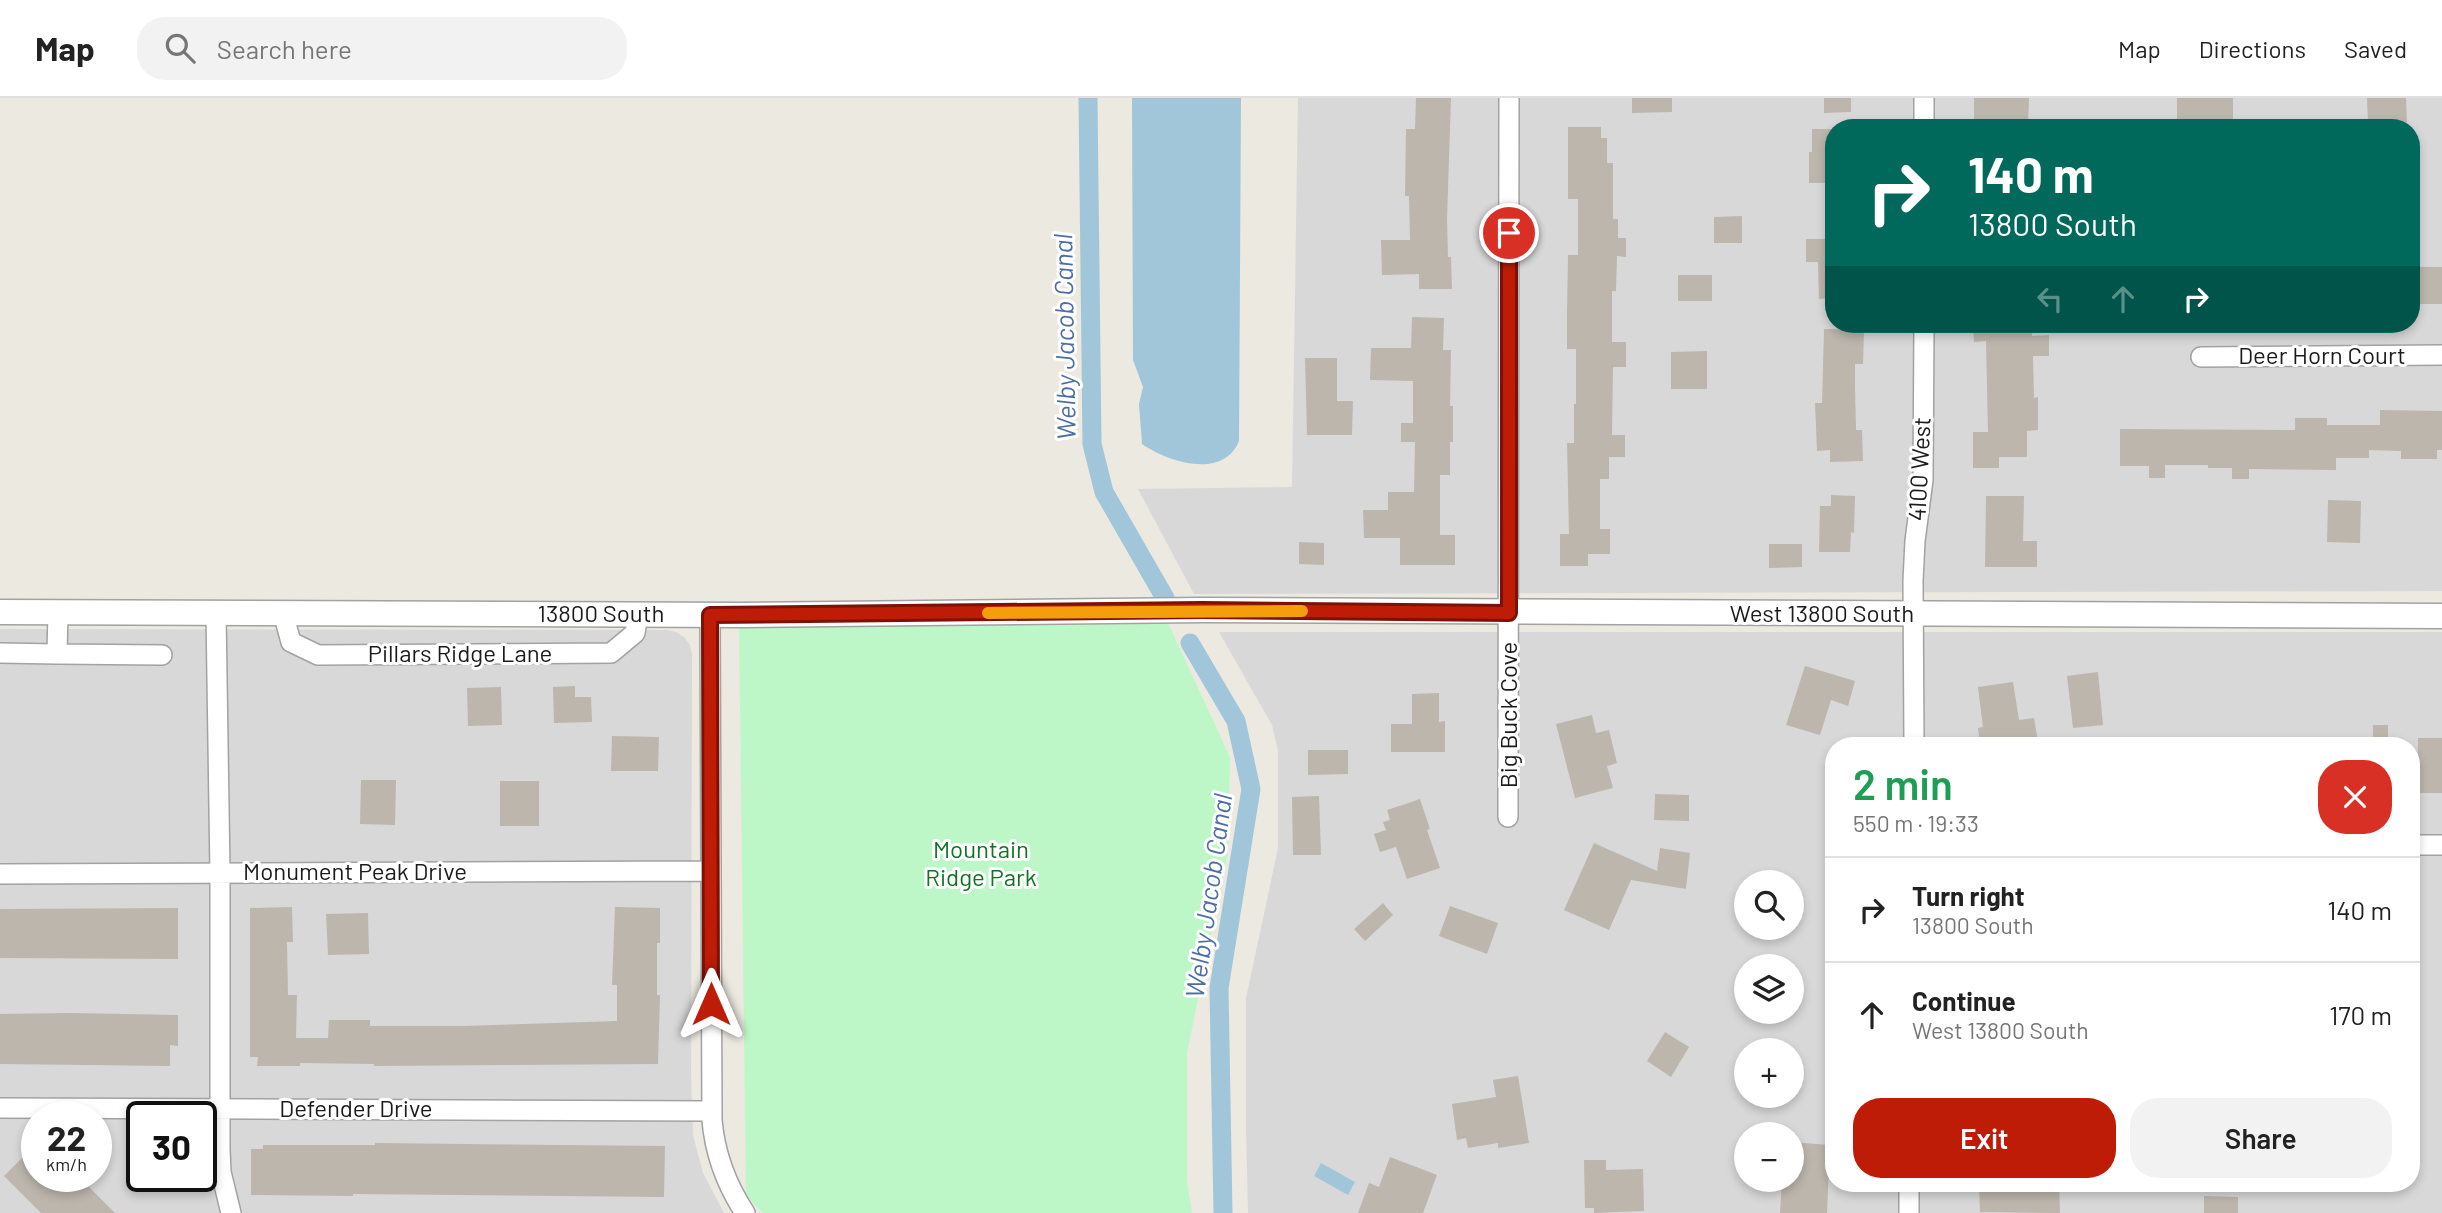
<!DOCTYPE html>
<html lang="en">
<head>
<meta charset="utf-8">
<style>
	:root { --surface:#fff; --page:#f2f2f2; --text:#222; --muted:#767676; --line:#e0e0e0; --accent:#be1c07 }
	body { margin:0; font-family:Barlow,sans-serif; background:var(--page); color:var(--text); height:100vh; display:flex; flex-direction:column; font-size:26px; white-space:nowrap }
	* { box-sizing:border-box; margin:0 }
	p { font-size:23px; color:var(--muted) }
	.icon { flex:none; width:38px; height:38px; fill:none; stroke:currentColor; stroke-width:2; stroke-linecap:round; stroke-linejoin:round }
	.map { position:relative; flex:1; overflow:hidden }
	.panel { position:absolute; left:1825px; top:639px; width:595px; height:455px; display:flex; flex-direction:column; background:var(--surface); border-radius:28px; box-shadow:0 4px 10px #0003 }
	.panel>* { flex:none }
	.top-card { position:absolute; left:1825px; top:21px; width:595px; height:214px; border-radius:28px; box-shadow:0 4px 10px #0003; background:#00695c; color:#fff; overflow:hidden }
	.tools { position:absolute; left:1734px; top:772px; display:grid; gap:14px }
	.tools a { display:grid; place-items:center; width:70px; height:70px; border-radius:50%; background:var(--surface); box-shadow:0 4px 10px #0003; font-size:35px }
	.speed { position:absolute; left:21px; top:1003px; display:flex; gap:14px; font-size:35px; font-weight:700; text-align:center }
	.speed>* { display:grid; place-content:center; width:91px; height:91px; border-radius:50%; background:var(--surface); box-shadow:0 4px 10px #0003; line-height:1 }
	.speed small { font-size:18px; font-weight:400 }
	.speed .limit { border:4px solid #111; border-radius:10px; background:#fff; color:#111 }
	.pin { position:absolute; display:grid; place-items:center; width:60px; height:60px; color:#fff; margin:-30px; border:4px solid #fff; border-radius:50%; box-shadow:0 2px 7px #0007 }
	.me { position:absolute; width:77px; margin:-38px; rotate:0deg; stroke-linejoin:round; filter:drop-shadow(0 0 5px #0008) }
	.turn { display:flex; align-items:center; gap:24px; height:147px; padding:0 28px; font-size:32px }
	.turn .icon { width:91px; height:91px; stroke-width:2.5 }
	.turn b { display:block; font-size:49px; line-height:60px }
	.lanes { display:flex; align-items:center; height:66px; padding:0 28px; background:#0003; justify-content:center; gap:35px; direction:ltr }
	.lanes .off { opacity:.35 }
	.round { display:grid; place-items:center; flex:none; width:74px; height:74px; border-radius:28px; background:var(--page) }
	.overview { display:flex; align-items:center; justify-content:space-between; height:119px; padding:0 28px }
	h1 { font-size:42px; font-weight:600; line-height:52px; color:#1e9e55 }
	.primary-button { display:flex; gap:14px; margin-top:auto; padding:14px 28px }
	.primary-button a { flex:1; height:80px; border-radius:28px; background:var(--accent); color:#fff; font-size:28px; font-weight:600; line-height:80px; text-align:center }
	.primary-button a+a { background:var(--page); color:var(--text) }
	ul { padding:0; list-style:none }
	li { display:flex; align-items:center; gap:21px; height:105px; padding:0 28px; border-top:2px solid var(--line) }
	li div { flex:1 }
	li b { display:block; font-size:26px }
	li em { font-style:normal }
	header { display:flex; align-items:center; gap:42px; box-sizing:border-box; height:98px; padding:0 35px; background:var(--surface); border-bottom:2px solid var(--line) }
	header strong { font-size:33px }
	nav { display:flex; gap:38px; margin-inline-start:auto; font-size:24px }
	.search { width:490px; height:63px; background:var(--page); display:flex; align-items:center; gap:18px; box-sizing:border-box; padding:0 24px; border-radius:28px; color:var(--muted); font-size:26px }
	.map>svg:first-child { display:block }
	.residential { fill:#d9d8d8; fill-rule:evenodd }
	.park { fill:#bdf7c8 }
	.water { fill:#a1c6d9 }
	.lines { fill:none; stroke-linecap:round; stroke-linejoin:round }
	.canal { stroke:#a1c6d9; stroke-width:19 }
	.building { fill:#bcb6ad }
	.minor-casing { stroke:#a2a2a2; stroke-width:22 }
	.tertiary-casing { stroke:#a2a2a2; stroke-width:27 }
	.minor { stroke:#fff; stroke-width:19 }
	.tertiary { stroke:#fff; stroke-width:24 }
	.route-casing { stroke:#7c1205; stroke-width:18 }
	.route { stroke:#be1c07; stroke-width:12 }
	.slow { stroke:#f59e0b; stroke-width:12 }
	.labels { text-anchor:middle; stroke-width:6; stroke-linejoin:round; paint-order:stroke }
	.street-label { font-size:24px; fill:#1b1b1b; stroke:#fff }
	.park-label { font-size:24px; fill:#0f7322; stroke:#fff }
	.water-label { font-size:26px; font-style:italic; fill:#4c6ea6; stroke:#fff }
</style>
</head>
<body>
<header>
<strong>Map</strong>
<div class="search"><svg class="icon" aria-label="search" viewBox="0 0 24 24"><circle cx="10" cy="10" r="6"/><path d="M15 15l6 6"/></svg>Search here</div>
<nav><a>Map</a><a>Directions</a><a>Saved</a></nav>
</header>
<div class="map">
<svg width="2442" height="1115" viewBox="0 0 2442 1115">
	<rect width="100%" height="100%" fill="#ece9e0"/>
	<path class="residential" d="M1298,0H2442V493L1194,496L1138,391L1292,389ZM1834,30H2412V226H1834Z
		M0,531L667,532L676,534L684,539L690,547L692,557L691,976L693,1037L703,1075L724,1115H0ZM37,1018H96V1078H37ZM142,1018H201V1078H142Z
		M1219,534H2442V1115H1248L1246,1032V900L1278,750V653L1272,627ZM1834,648H2412V1085H1834ZM1746,784H1792V830H1746ZM1746,868H1792V914H1746ZM1746,952H1792V998H1746ZM1746,1036H1792V1082H1746Z"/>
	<path class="park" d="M739,525H1168L1230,659L1228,754L1187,955V1083L1192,1115H763L746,1098Z"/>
	<path class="water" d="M1132,0H1241L1239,343C1223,382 1168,364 1142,346L1139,306L1143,289L1133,262Z
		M1321,1065L1355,1084L1348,1097L1314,1078Z"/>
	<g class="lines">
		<path class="canal" d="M1088,0L1092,346L1104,394L1165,500
			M1190,545L1236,623L1251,691L1219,890L1223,1115"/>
	</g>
	<path class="building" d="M1416,0H1451L1447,121L1448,159H1451L1452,191H1419V176L1382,177L1381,142H1410L1409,98H1405L1406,31H1415Z
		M1632,0H1672V14L1632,15Z
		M1824,0H1851V14L1824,15Z
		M1974,0H2029L2028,30H1974Z
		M2177,0H2233V30H2177Z
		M2367,0H2406L2407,25L2368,26Z
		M1568,29H1601V40H1607V65H1613V121H1618V140H1626V159L1617,158L1616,193H1612V244H1626V269H1613L1612,337H1625V359H1609V381H1600V431H1610V456H1588V468H1560V436H1569L1567,345H1574V306H1576V251H1567V215L1568,157H1578V101H1568Z
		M1812,31H1834V85H1809V54H1812Z
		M1742,118V145H1714V119Z
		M1806,141H1834V200L1819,201L1818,164H1806Z
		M2412,169H2442V206H2416V202H2412Z
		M1678,177H1712V203H1678Z
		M1412,219L1444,220L1443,252H1451L1450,308H1453V344H1450V377H1440V437H1455V467H1400V440H1364L1363,412H1388V394H1414L1415,344H1401V325H1413V283L1370,282L1371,250H1411Z
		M1973,226L2032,227V238L2049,237V258H2033L2034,300L2038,299V332L2027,333V359H1999V370H1973V334H1988L1986,243L1974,244Z
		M1824,231L1864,232L1863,266H1855V290L1856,332H1862L1863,363L1830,364V352L1817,353L1815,305H1822Z
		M1707,253V291H1671V254Z
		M1305,260H1337V303H1353L1352,337H1307Z
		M2380,312L2442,313V352H2437V361H2401V353L2369,352V360H2336V372L2249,371V381H2232V370H2208V367H2165V380H2149V368H2120V331L2295,332V320H2327V327H2380Z
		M1831,397L1855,398L1854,435L1851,434L1850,454H1819L1820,408H1831Z
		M1986,398H2024L2023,443H2037V469H1985Z
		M2328,402L2361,403L2360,445L2327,444Z
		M1299,444L1324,445V467L1299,466Z
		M1769,446H1802V469L1769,470Z
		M1805,568L1855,583L1848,608L1831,602L1820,637L1786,627Z
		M2098,574L2103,627L2073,630L2067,578Z
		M2013,584L2019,622L2034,620L2038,644L2017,648H1980L1978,630L1983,629L1978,589Z
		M575,588V599H591L592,624L554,625L553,589Z
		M501,589L502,627L468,628L467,590Z
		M1439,595V624L1445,623V654H1391V626H1412V596Z
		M1592,617L1596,635L1609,632L1617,665L1607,668L1613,690L1575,700L1556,626Z
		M2373,627H2388V648H2373Z
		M612,638L659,639L658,673H611Z
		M2418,640H2442V695H2417Z
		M1308,652H1348V676L1308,677Z
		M361,682H396L395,727L360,726Z
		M500,683H539V728H500Z
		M1655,696L1689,697V723L1654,722Z
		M1319,698L1321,757H1293L1292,699Z
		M1420,701L1430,731L1427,732L1440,770L1407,781L1396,749L1380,754L1374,736L1386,732L1383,724L1390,722L1387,712Z
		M1594,745L1657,773L1660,750L1690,755L1686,791L1631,782L1609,832L1564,812Z
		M1383,805L1393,817L1365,843L1354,831Z
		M1450,808L1498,825L1487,856L1439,838Z
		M292,809L293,844H287L288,897H297L296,940H328L329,922H370V928H463L617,923V887H612L615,809L660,810V845H657V897H660L658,966L374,968V966L300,965V968H257L258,959H250V810Z
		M178,810V861L0,860V811Z
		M368,815L369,856L328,857L326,816Z
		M71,915L178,917V948L170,947V968L0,966V916Z
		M1665,934L1689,949L1671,979L1647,963Z
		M1518,978L1529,1045L1498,1050V1045L1468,1050L1466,1040L1457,1042L1452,1006L1496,999L1493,982Z
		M1792,1044L1830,1047L1827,1115H1780L1782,1082H1792Z
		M37,1045V1078H78L115,1115H41L4,1078Z
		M375,1045L665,1048L664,1099L353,1096V1098L251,1097V1051H263V1047H375Z
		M1390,1059L1437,1077L1423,1115H1358L1369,1085L1379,1089Z
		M1584,1062H1606V1072L1643,1071L1644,1113L1594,1115V1110H1585Z
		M1990,1085H2059L2060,1115L1980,1114L1979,1089H1991Z
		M2204,1098L2238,1099V1115H2204Z"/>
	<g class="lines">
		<defs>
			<path id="minor" d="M1924,0V30
				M2201,259L2442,257
				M216,515L220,775V1052L221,1074L231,1115
				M283,515L291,544L318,557L611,555L635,535L638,517
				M710,517L712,1022C715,1057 726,1086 745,1115
				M0,555L57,556L58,514
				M57,556L162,557
				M1914,648L1913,483L1915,443L1923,382L1924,226
				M1508,719L1509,0
				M2412,747H2442
				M0,776L710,773
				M0,1010L712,1013
				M1909,1085V1115"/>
			<path id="tertiary" d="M0,514L743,517L1202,512L2442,518"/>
		</defs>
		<use href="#minor" class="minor-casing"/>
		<use href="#tertiary" class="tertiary-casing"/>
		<use href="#minor" class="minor"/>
		<use href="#tertiary" class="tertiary"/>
	</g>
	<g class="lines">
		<defs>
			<path id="route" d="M711,906L710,517L1202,512L1509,515V135"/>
		</defs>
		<use href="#route" class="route-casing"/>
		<use href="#route" class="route"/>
		<path class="slow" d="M988,515L1302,513"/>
	</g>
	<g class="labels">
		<g class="street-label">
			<text x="2322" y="266">Deer Horn Court</text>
			<text transform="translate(1920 371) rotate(-87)" y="8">4100 West</text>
			<text x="601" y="524">13800 South</text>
			<text x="1822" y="524">West 13800 South</text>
			<text x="460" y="564">Pillars Ridge Lane</text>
			<text transform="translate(1509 617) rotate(-90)" y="8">Big Buck Cove</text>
			<text x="355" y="782">Monument Peak Drive</text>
			<text x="356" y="1019">Defender Drive</text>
		</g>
		<g class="park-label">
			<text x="981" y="760">Mountain<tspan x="981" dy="28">Ridge Park</tspan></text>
		</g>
		<g class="water-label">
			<text transform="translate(1065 239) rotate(-91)" y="9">Welby Jacob Canal</text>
			<text transform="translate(1209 798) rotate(-82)" y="9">Welby Jacob Canal</text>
		</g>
	</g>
</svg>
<div class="tools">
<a><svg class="icon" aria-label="search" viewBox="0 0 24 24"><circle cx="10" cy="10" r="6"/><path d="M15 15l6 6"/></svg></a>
<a><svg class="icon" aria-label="layers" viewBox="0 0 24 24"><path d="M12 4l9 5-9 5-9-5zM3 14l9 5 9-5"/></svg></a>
<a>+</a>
<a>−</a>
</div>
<div class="speed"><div>22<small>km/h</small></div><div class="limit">30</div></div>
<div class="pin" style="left:1509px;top:135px;background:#d93025"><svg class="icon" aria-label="arrive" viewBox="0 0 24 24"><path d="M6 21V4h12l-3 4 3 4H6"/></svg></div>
<svg class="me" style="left:711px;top:906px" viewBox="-20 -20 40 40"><path d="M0-17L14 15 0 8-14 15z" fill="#be1c07" stroke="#fff" stroke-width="4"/></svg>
<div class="top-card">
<div class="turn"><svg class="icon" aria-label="right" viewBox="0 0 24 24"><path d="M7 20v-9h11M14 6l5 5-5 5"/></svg><div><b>140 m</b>13800 South</div></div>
<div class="lanes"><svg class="icon off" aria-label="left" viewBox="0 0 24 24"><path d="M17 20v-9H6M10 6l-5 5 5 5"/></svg><svg class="icon off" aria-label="ahead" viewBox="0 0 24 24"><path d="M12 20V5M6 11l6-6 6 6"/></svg><svg class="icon" aria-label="right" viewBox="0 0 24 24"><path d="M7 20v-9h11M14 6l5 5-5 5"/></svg></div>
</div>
<section class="panel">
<div class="overview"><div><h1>2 min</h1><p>550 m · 19:33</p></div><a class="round" style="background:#d93025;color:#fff"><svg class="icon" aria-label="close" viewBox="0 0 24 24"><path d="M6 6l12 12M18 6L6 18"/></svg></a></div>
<ul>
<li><svg class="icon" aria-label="right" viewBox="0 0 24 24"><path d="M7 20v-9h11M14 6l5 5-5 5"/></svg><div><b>Turn right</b><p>13800 South</p></div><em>140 m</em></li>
<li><svg class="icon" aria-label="ahead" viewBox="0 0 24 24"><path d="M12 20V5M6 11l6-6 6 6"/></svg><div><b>Continue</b><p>West 13800 South</p></div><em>170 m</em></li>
</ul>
<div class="primary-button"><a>Exit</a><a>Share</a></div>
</section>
</div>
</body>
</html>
